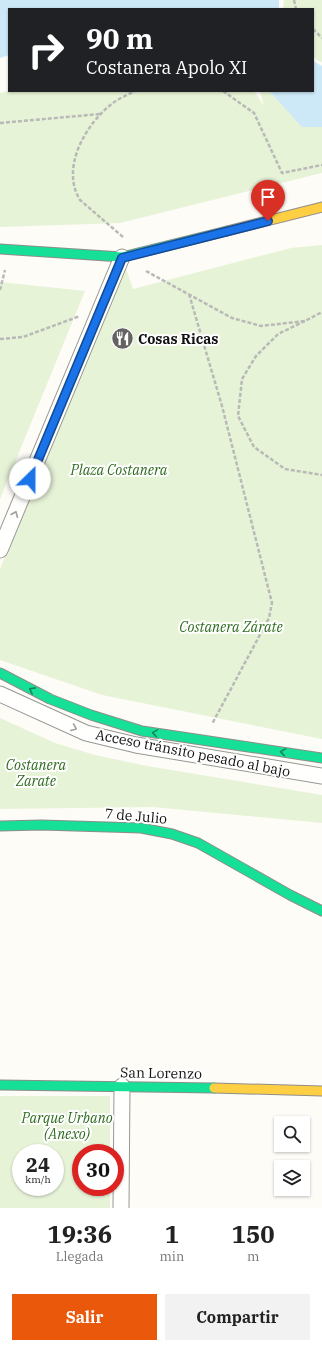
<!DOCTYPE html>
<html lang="es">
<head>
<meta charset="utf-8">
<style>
	:root { --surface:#fff; --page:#f2f2f2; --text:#222; --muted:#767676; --accent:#ea580c }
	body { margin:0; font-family:"IBM Plex Serif",serif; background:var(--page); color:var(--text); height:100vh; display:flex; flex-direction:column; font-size:15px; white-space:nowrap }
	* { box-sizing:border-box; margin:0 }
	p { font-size:13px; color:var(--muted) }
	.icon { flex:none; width:22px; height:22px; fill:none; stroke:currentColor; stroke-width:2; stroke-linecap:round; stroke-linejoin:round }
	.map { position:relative; height:1208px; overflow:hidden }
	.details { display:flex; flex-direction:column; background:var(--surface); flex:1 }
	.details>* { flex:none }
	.banner { position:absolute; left:8px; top:8px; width:306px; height:84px; border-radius:0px; box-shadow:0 1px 3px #0004; background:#202124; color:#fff; overflow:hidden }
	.buttons { position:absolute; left:274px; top:1116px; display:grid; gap:8px }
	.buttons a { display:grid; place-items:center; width:36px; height:36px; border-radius:0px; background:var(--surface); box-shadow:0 1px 3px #0004; font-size:20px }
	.speed { position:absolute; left:12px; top:1144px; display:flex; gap:8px; font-size:20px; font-weight:700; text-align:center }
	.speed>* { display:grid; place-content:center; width:52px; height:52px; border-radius:50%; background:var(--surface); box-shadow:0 1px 3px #0004; line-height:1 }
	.speed small { font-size:10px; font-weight:400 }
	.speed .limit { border:6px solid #d22; background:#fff; color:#111 }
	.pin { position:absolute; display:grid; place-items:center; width:34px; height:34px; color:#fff; margin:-41px -17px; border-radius:50% 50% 50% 0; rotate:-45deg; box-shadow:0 0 4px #0007 }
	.pin .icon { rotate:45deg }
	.me { position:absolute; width:44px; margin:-22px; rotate:23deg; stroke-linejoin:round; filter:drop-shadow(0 0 3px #0008) }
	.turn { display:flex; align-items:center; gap:14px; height:84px; padding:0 12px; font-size:18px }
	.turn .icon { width:52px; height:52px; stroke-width:2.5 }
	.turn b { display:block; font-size:28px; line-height:34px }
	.eta { display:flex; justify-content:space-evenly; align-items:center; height:68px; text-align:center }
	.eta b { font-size:24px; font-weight:700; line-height:28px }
	.button { display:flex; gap:8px; margin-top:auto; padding:8px 12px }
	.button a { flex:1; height:46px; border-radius:0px; background:var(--accent); color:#fff; font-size:16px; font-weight:700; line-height:46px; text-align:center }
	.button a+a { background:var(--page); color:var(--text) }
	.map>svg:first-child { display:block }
	.green { fill:#e7f3d7; fill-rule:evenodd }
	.water { fill:#cde8f7 }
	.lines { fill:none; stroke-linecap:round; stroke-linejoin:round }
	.street-casing { stroke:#979795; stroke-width:17 }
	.fast-casing { stroke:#8e8d8b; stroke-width:11 }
	.slow-casing { stroke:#8e8d8b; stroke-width:11 }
	.path { stroke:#b9b9b8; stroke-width:2.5; stroke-dasharray:4 2; stroke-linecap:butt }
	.street { stroke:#fffffe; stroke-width:15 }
	.fast { stroke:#16e098; stroke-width:9 }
	.slow { stroke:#ffcf43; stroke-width:9 }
	.oneway { stroke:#a0a09f }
	.oneway2 { stroke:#14835b }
	.route-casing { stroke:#114b97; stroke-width:10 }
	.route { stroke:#1a73e8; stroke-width:7 }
	.labels { text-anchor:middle; stroke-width:4; stroke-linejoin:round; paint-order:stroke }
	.poi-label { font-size:14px; font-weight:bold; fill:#111; stroke:#fff; text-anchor:start }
	.park-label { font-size:14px; font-style:italic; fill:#2f6b1f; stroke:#fff }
	.street-label { font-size:14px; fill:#111; stroke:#fff }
</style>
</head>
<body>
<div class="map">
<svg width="322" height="1208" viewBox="0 0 322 1208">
	<rect width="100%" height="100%" fill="#fdfcf7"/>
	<path class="green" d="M284,0H322V62L318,61L313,56V9H283Z
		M9,91H254L264,106L260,91H269L282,105L322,109V173L120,223L0,227V93Z
		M322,245V739L102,695L0,660V569L122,257L133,289L291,248Z
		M0,282L85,291L0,499Z
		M0,718L55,743L95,755L147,766L322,795V823L153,807L0,809Z
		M0,1096H110V1153H81V1187H110V1208H0ZM21,1153H55V1187H21Z"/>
	<path class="water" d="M0,0H279V9H9V55L0,58Z
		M313,61L322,66V127H302L269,91H313Z"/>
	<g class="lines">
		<defs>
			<path id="street" d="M0,550L122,257
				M0,694L86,733L136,745L322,776
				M121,1208L122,1086"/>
			<path id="fast" d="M0,249L122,257L227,231
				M0,673L50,699L91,715L142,731L322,758
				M0,826L41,825L141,828L172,834L198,843L290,895L322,911
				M0,1085L214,1088"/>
			<path id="slow" d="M227,231L322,207
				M214,1088L322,1091"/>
		</defs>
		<use href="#street" class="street-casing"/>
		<use href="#fast" class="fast-casing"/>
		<use href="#slow" class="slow-casing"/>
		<path class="path" d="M294,0L296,9
			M313,29L322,38
			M223,91L254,113L282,173L322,165
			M0,123L100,114
			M123,237L80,200C60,168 86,123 113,103C119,98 128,95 135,91
			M146,271L232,318L261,326L305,321L322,312
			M0,290L5,270
			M189,294L222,406L272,603L269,618L212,724
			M305,321L278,334L256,356L242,379L238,416L254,447L285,469L322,475
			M0,339L23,337L80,316"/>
		<use href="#street" class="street"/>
		<use href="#fast" class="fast"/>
		<use href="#slow" class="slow"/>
	</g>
	<defs><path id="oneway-chevron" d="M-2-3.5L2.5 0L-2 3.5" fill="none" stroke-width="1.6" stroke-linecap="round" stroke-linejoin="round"/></defs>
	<g class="oneway">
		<use href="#oneway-chevron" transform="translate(15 514) rotate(-67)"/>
		<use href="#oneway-chevron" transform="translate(74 728) rotate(23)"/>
	</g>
	<g class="oneway2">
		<use href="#oneway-chevron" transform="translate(32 690) rotate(-152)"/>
		<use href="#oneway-chevron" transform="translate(155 733) rotate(-171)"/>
		<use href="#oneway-chevron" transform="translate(283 752) rotate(-171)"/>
	</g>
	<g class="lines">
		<defs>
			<path id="route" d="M30,479L122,258L268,221"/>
		</defs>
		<use href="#route" class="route-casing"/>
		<use href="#route" class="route"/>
	</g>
	<defs>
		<symbol id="restaurant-disc" viewBox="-11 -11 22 22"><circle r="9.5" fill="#646362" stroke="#fff"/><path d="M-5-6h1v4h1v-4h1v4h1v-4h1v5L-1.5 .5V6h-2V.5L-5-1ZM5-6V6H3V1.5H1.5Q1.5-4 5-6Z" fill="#fff"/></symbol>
	</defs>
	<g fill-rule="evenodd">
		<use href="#restaurant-disc" x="110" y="326" width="25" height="25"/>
	</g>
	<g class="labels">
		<g class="poi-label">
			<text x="138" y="344">Cosas Ricas</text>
		</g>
		<g class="park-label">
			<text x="119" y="475">Plaza Costanera</text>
			<text x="231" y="632">Costanera Zárate</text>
			<text x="36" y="770">Costanera<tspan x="36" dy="16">Zarate</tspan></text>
			<text x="67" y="1123">Parque Urbano<tspan x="67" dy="16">(Anexo)</tspan></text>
		</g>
		<g class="street-label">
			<text transform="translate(193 753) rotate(11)" y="5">Acceso tránsito pesado al bajo</text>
			<text transform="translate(136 816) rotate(5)" y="5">7 de Julio</text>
			<text transform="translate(161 1073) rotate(1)" y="5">San Lorenzo</text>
		</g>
	</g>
</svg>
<div class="buttons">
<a><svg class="icon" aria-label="search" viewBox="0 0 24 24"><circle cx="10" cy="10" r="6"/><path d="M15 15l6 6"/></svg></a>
<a><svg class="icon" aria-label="layers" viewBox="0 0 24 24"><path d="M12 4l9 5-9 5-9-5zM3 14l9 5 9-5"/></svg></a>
</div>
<div class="speed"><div>24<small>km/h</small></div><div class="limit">30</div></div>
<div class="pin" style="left:268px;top:221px;background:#d93025"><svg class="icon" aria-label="arrive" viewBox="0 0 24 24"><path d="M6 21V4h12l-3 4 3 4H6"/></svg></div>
<svg class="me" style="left:30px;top:479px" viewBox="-20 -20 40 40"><circle r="19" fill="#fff"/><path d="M0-13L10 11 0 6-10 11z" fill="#1a73e8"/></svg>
<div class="banner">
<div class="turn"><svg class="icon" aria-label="right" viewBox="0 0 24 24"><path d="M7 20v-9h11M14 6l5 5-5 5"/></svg><div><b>90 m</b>Costanera Apolo XI</div></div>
</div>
</div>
<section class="details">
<div class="eta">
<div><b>19:36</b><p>Llegada</p></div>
<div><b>1</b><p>min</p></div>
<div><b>150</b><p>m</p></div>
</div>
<div class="button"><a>Salir</a><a>Compartir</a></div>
</section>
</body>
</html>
